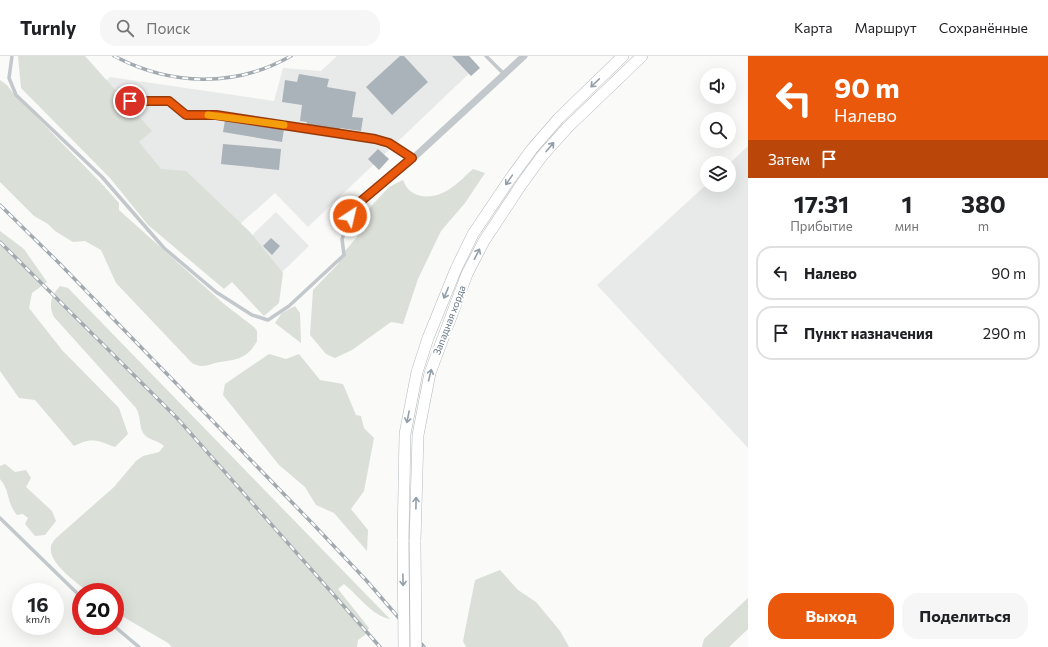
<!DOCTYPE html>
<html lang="ru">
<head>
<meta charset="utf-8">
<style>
	:root { --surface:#fff; --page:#f6f6f6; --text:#202124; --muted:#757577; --line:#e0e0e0; --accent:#ea580c }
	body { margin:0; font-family:Commissioner,sans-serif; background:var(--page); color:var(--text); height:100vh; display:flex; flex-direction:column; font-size:15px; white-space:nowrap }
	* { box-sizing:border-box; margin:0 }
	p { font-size:13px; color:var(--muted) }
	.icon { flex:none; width:22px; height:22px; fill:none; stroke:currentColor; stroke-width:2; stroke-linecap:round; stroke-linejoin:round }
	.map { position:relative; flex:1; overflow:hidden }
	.side { display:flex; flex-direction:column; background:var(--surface); width:300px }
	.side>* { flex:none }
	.top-card { background:#ea580c; color:#fff; overflow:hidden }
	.buttons { position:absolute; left:700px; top:12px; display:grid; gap:8px }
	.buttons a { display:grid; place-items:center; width:36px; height:36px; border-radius:50%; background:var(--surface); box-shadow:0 4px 16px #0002; font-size:20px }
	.speed { position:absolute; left:12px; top:527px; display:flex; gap:8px; font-size:20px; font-weight:700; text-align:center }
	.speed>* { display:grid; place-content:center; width:52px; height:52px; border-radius:50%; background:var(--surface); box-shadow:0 4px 16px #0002; line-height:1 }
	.speed small { font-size:10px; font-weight:400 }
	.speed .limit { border:6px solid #d22; background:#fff; color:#111 }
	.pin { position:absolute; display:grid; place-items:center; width:34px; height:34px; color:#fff; margin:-17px; border:2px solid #fff; border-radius:50%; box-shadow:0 1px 4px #0007 }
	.me { position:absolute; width:44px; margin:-22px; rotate:35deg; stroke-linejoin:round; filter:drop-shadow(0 0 3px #0008) }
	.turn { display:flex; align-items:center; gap:14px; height:84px; padding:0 20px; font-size:18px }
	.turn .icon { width:52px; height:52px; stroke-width:2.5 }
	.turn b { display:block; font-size:28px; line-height:34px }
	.then { display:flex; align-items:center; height:38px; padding:0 20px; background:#0003; gap:8px; font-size:15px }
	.eta { display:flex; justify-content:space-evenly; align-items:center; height:68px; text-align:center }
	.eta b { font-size:24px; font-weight:700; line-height:28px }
	.action { display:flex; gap:8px; margin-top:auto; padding:8px 20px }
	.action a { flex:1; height:46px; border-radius:16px; background:var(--accent); color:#fff; font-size:16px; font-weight:700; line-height:46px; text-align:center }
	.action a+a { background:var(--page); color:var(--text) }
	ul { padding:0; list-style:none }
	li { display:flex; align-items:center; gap:12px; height:54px; margin:0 8px 6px; padding:0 12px; border:2px solid var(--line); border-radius:16px }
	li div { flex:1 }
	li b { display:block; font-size:15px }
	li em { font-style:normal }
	header { display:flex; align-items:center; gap:24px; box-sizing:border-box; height:56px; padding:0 20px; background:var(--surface); border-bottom:1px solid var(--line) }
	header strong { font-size:19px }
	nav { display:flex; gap:22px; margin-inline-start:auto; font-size:14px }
	.search { width:280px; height:36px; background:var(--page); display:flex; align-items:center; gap:10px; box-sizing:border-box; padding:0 14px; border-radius:16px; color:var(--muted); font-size:15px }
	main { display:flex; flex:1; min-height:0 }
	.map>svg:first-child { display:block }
	.built { fill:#e8e9e9 }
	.green { fill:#dadfd7 }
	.building { fill:#aab3b9 }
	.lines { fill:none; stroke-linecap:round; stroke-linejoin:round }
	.trunk-casing { stroke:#b4b9bd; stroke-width:12 }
	.service { stroke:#c3c8cc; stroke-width:3.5 }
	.minor { stroke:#c3c8cc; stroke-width:7 }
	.trunk { stroke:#fff; stroke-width:11 }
	.rail-casing { stroke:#a2aab0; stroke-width:3.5 }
	.rail { stroke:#fff; stroke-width:2; stroke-dasharray:6; stroke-linecap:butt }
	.trunk-bridge-casing { stroke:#b4b9bd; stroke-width:12; stroke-linecap:butt }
	.trunk-bridge { stroke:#fff; stroke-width:11 }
	.oneway { stroke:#939fa8 }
	.route-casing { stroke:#983908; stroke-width:10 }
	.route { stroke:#ea580c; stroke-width:7 }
	.slow { stroke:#f59e0b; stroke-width:7 }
	.labels { text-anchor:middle; stroke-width:4; stroke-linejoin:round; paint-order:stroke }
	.street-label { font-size:10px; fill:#657683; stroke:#fff }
</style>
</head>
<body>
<header>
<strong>Turnly</strong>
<div class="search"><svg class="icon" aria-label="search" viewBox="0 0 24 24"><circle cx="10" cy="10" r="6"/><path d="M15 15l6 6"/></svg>Поиск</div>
<nav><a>Карта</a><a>Маршрут</a><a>Сохранённые</a></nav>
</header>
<main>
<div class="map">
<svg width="748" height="591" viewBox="0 0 748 591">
	<rect width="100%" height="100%" fill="#fafaf8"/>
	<path class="built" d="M337,0H469L478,9L308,171L275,137L213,192L93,38L110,21L274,45L283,12L321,15Z
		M748,90V392L597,229L707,128L729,129V108Z
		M276,156L309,190L277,221L244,187Z"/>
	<path class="green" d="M18,0H85L152,75L139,86L161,113L186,115L250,176L283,217L279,247L264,260L232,226L224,233L148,169L110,122L21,32Z
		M0,24L7,29L13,37L101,127L119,147V154L224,248L254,271L257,275V285C246,305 235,303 215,307C205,310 202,312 192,307L116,227L101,194L85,185L73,186L55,175L48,168L34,160L0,126Z
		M473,113L485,117L465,147L441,175L418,223L403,268L391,266L352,294L335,302L326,298L310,279L313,234L338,208L345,195L357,181L363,159L389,131L403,124C410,145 435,144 451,132C459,127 466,119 473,113Z
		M0,175L24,193L47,226L32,237L29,252L62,294L119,352L128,378L115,391C97,384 92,381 74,390L35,344L19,342L0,315Z
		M60,230L68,232L390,563C372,560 358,539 344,528L338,533L369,572L365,579L358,584L357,591H172L168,587L115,556V536H88C77,527 48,507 51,491C51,488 54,485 55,483L114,431L136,405L143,400L159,396L164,390C158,384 147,384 143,377C139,369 141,361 136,352L54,261C48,249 51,240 60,230Z
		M295,250L300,257L301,287L275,267L282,257Z
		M269,298L286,303L299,298L320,324L343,328L356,359L361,360L364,372L374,382L364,435L351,453L368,474L367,495L334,457L316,449L305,431L279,409L223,339L225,328Z
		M5,408L15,416L26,414L31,422L26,431L52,455L56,465L45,479L35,480L25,468L28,462L23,458L17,459C6,446 10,434 0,423V410Z
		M500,514L518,534L536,546L560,575L569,591H466L463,585L475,524Z
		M748,542V573L729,591H702L704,583Z"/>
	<path class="building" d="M400,0H404L428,26L392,59L366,31Z
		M452,0H469L480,12L471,20Z
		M299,18L329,23L327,31L356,36L352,61L363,62L361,75L340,72V74L306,69L307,66L300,65L302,49L282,46L285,24L297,26Z
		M225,64L284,73L282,86L223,76Z
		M223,88L281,93L279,114L221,108Z
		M378,93L389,103L379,114L368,103Z
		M271,182L280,190L272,199L263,190Z"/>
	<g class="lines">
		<defs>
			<path id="trunk" d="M403,485L405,378L417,316L428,282L456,213L473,178L510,123L532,93L559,62L623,0
				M415,486L418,379L430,317L467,218L484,185L521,129L542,100L568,71L642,0"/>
		</defs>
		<use href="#trunk" class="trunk-casing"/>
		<path class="service" d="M12,0L9,22L16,39L102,121L164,192L216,236L252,259L268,264L289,250L344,199L342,183L354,151
			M486,0L504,18
			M118,45H169L186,59H216L375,83L389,87L412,102
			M0,462L81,541
			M114,570L139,591"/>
		<path class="minor" d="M354,151L408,107L524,0"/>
		<use href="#trunk" class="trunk"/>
		<defs>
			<path id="rail" d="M114,0C171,30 235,32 291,0
				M0,149L59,207L313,468L366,524L424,591
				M0,186L177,362L380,591"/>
		</defs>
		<use href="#rail" class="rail-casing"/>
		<use href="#rail" class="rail"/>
		<defs>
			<path id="trunk-bridge" d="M403,485L404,591
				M415,486L416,591"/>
		</defs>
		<use href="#trunk-bridge" class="trunk-bridge-casing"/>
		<use href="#trunk-bridge" class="trunk-bridge"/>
	</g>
	<defs><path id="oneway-shaft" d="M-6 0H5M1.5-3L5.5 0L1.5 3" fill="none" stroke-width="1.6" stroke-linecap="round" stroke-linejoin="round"/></defs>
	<g class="oneway">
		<use href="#oneway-shaft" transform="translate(595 27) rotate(136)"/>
		<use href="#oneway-shaft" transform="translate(550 91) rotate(-49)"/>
		<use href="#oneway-shaft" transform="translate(509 124) rotate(125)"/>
		<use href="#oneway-shaft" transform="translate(477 198) rotate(-63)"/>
		<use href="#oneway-shaft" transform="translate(446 237) rotate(112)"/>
		<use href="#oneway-shaft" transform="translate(430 319) rotate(-76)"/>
		<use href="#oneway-shaft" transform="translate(408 361) rotate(101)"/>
		<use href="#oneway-shaft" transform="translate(416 447) rotate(-89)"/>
		<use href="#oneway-shaft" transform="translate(403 524) rotate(89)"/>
	</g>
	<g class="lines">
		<defs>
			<path id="route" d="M130,45H169L186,59H216L375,83L389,87L412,102L354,151L350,160"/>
		</defs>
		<use href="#route" class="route-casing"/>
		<use href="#route" class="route"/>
		<path class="slow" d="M208,59L284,69"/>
	</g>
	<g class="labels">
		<g class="street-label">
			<text transform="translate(449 264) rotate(-69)" y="4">Западная хорда</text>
		</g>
	</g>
</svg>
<div class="buttons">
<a><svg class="icon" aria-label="sound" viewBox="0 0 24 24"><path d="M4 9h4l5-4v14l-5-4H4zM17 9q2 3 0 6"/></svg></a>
<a><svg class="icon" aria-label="search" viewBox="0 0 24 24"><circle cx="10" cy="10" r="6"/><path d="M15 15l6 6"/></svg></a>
<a><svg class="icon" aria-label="layers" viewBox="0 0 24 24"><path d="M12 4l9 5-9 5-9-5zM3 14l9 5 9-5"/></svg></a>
</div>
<div class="speed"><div>16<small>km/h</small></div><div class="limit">20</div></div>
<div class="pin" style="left:130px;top:45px;background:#d93025"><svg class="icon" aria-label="arrive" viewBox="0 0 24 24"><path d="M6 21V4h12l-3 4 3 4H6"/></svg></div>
<svg class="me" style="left:350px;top:160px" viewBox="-20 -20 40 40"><circle r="17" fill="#ea580c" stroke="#fff" stroke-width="3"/><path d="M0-11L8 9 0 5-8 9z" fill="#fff"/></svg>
</div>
<section class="side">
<div class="top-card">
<div class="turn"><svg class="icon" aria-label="left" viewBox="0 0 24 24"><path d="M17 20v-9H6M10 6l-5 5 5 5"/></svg><div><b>90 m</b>Налево</div></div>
<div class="then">Затем<svg class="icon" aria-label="arrive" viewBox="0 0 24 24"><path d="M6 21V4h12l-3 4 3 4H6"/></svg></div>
</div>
<div class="eta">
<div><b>17:31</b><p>Прибытие</p></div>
<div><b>1</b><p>мин</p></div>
<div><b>380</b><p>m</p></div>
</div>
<ul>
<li><svg class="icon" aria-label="left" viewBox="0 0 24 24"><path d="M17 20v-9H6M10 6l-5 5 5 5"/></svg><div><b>Налево</b></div><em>90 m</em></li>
<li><svg class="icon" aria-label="arrive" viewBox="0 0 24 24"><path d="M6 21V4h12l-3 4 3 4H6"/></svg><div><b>Пункт назначения</b></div><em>290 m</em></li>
</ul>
<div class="action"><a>Выход</a><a>Поделиться</a></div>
</section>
</main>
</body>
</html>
